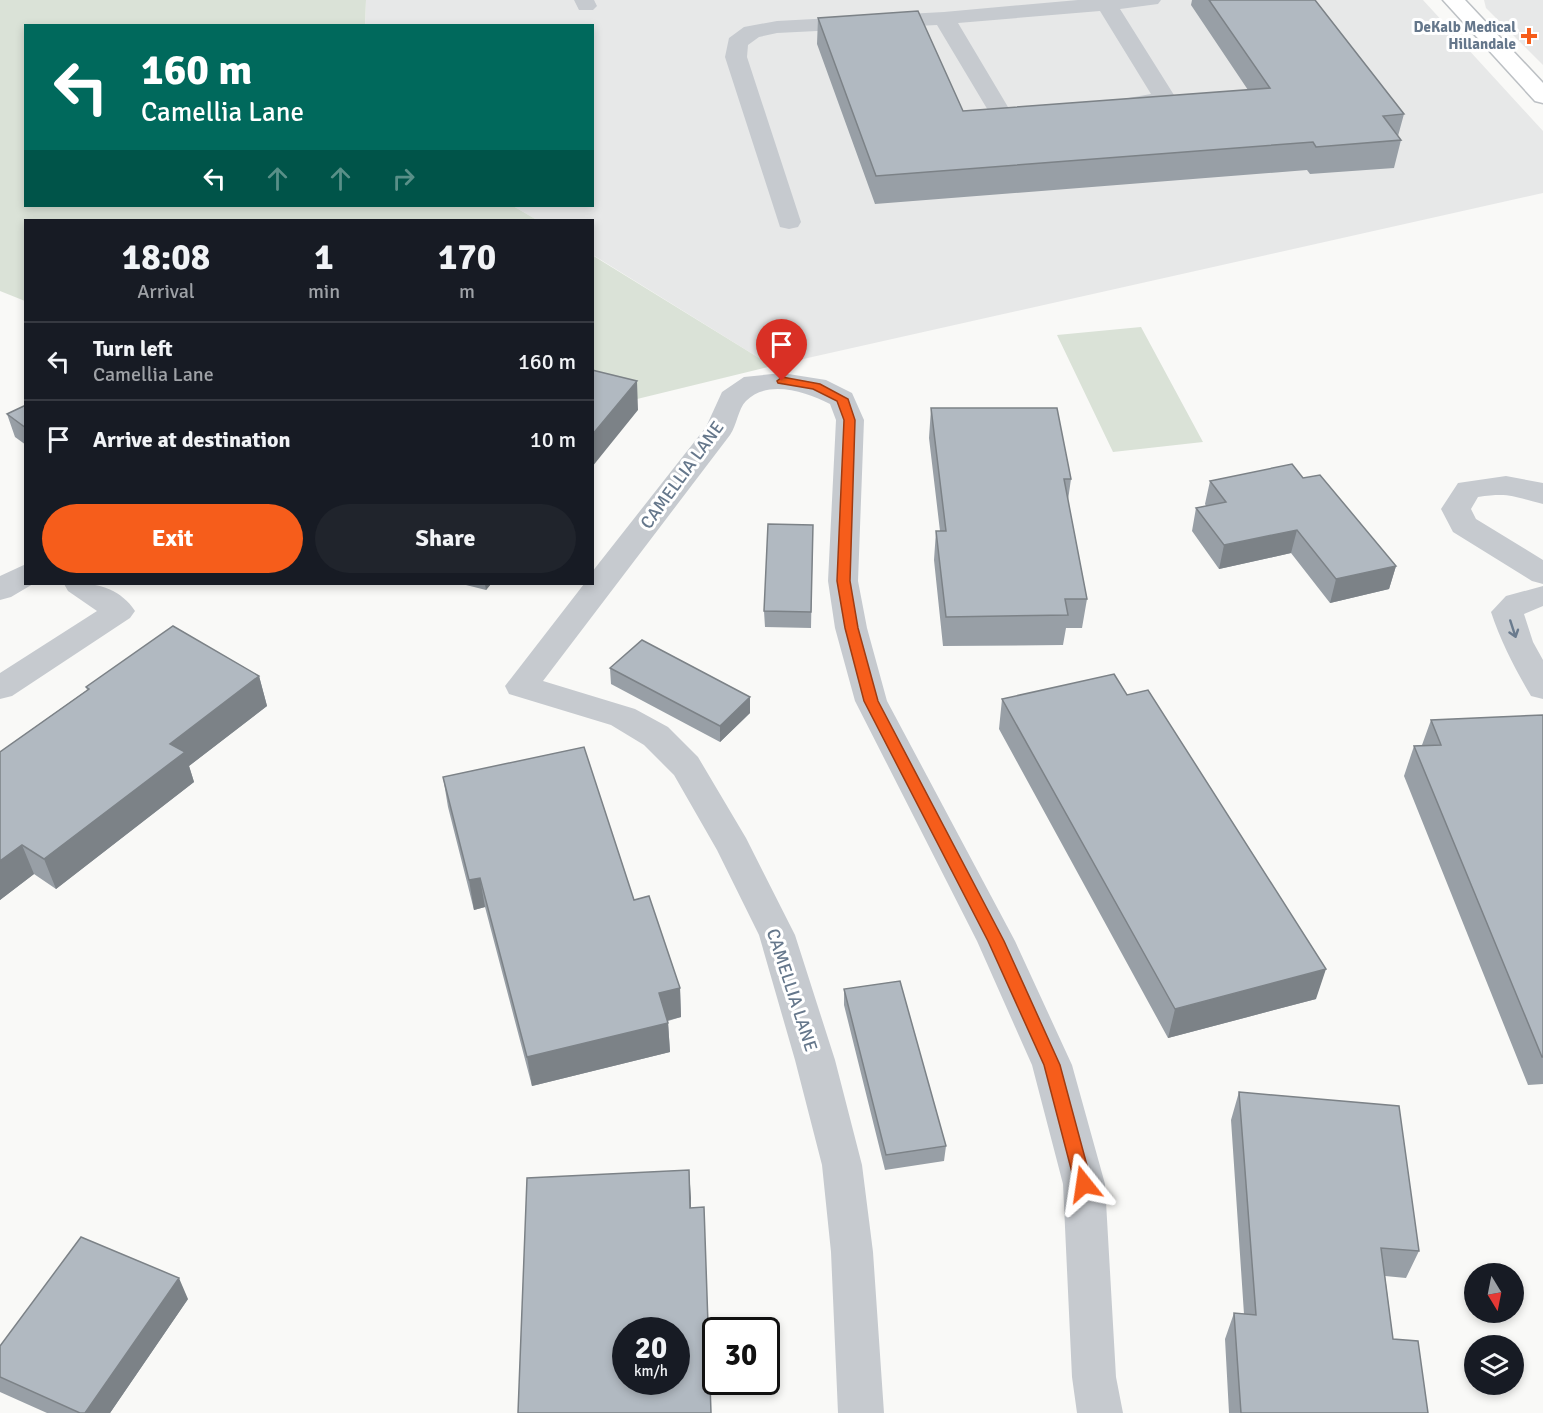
<!DOCTYPE html>
<html lang="en">
<head>
<meta charset="utf-8">
<style>
	:root { --surface:#171b24; --page:#20242c; --text:#f1f3f6; --muted:#9ea1a6; --line:#363941; --accent:#f65d1b }
	body { margin:0; font-family:Signika,sans-serif; background:var(--page); color:var(--text); height:100vh; display:flex; flex-direction:column; font-size:22px; white-space:nowrap }
	* { box-sizing:border-box; margin:0 }
	p { font-size:20px; color:var(--muted) }
	.icon { flex:none; width:33px; height:33px; fill:none; stroke:currentColor; stroke-width:2; stroke-linecap:round; stroke-linejoin:round }
	.map { position:relative; flex:1; overflow:hidden }
	.sheet { position:absolute; left:24px; top:219px; width:570px; height:366px; display:flex; flex-direction:column; background:var(--surface); border-radius:0px; box-shadow:0 3px 9px #0003 }
	.sheet>* { flex:none }
	.guide { position:absolute; left:24px; top:24px; width:570px; height:183px; border-radius:0px; box-shadow:0 3px 9px #0003; background:#00695c; color:#fff; overflow:hidden }
	.needle { width:39px; rotate:170deg }
	.tools { position:absolute; left:1464px; top:1263px; display:grid; gap:12px }
	.tools a { display:grid; place-items:center; width:60px; height:60px; border-radius:50%; background:var(--surface); box-shadow:0 3px 9px #0003; font-size:30px }
	.speed { position:absolute; left:612px; top:1317px; display:flex; gap:12px; font-size:30px; font-weight:700; text-align:center }
	.speed>* { display:grid; place-content:center; width:78px; height:78px; border-radius:50%; background:var(--surface); box-shadow:0 3px 9px #0003; line-height:1 }
	.speed small { font-size:15px; font-weight:400 }
	.speed .limit { border:3px solid #111; border-radius:9px; background:#fff; color:#111 }
	.pin { position:absolute; display:grid; place-items:center; width:51px; height:51px; color:#fff; margin:-62px -26px; border-radius:50% 50% 50% 0; rotate:-45deg; box-shadow:0 0 6px #0007 }
	.pin .icon { rotate:45deg }
	.me { position:absolute; width:66px; margin:-33px; rotate:345deg; stroke-linejoin:round; filter:drop-shadow(0 0 4px #0008) }
	.turn { display:flex; align-items:center; gap:21px; height:126px; padding:0 18px; font-size:27px }
	.turn .icon { width:78px; height:78px; stroke-width:2.5 }
	.turn b { display:block; font-size:42px; line-height:51px }
	.lanes { display:flex; align-items:center; height:57px; padding:0 18px; background:#0003; justify-content:center; gap:30px; direction:ltr }
	.lanes .off { opacity:.35 }
	.eta { display:flex; justify-content:space-evenly; align-items:center; height:102px; text-align:center }
	.eta b { font-size:36px; font-weight:700; line-height:42px }
	.primary-button { display:flex; gap:12px; margin-top:auto; padding:12px 18px }
	.primary-button a { flex:1; height:69px; border-radius:36px; background:var(--accent); color:#fff; font-size:24px; font-weight:700; line-height:69px; text-align:center }
	.primary-button a+a { background:var(--page); color:var(--text) }
	ul { padding:0; list-style:none }
	li { display:flex; align-items:center; gap:18px; height:78px; padding:0 18px; border-top:2px solid var(--line) }
	li div { flex:1 }
	li b { display:block; font-size:22px }
	li em { font-style:normal }
	.map>svg:first-child { display:block }
	.built { fill:#e7e8e8 }
	.green { fill:#dae2d7 }
	.lines { fill:none; stroke-linecap:round; stroke-linejoin:round }
	.major-casing { stroke:#bcc0c4; stroke-width:3 }
	.minor { fill:#c6cacf; fill-rule:evenodd }
	.major { fill:#fff; fill-rule:evenodd }
	.wall { fill:#989fa6 }
	.shaded-wall { fill:#7c8287 }
	.building { fill:#b1b9c1; stroke:#7c8287; stroke-width:1.5; fill-rule:evenodd }
	.oneway { stroke:#6a7b8e }
	.route { fill:#f65d1b; stroke:#a03c12; stroke-width:1.5 }
	.poi-dot { fill:#f65d1b; stroke:#fff; stroke-width:2 }
	.labels { text-anchor:middle; stroke-width:6; stroke-linejoin:round; paint-order:stroke }
	.far-poi-label { font-size:15px; font-weight:bold; fill:#65778b; stroke:#fff; text-anchor:end }
	.street-label { font-size:18px; fill:#65778b; stroke:#fff }
</style>
</head>
<body>
<div class="map">
<svg width="1543" height="1413" viewBox="0 0 1543 1413">
	<rect width="100%" height="100%" fill="#f9f9f7"/>
	<path class="built" d="M366,0H1423L1543,131V193L772,366L593,255L592,220H537L513,206H592V26H365Z
		M1484,0H1543V65L1486,8Z"/>
	<path class="green" d="M0,0H366L365,25L26,26V206H513L537,220H26L25,301L0,291Z
		M592,255L772,366L633,400L593,401Z
		M1141,327L1203,442L1113,452L1057,335Z"/>
	<g class="lines">
		<defs>
			<path id="major" d="M1443,0H1465L1543,83V103L1535,101Z"/>
		</defs>
		<use href="#major" class="major-casing"/>
		<path class="minor" d="M574,0H594L597,6L593,10H579Z
			M1078,0H1161L1158,4L1120,9L1174,95L1164,108L1120,113L1112,111L1109,106L1112,101L1151,94L1100,11L958,23L1008,107L1043,108L1046,113L1043,118C1025,122 1010,121 992,117L937,25L777,33L759,37L748,45L747,57L801,222L798,227L789,229L780,227L725,57L729,38L744,27L777,21L944,12Z
			M782,373L826,380L852,393L864,420L858,581L867,628L887,701L1015,941L1072,1065L1105,1184L1116,1377L1123,1413H1077L1072,1377L1063,1184L1032,1065L977,941L855,701L835,628L828,581L836,420L830,404C806,392 768,379 746,401C738,409 737,425 730,435L543,681L635,709L668,727L698,757L746,838L795,935L835,1060L862,1165L873,1252L884,1413H838L831,1252L822,1165L795,1060L759,935L717,850L674,775L644,745L611,725L509,694L505,686L584,584H592V572L706,427L722,392L744,377Z
			M1506,476L1543,483V504C1513,497 1511,492 1478,497L1471,509L1476,519L1543,560V584L1532,581L1453,532L1441,509L1458,483Z
			M26,564V584H33L11,597L0,600V576Z
			M64,584C90,581 119,586 135,611L130,618L12,696L0,699V673L97,611L68,591Z
			M1543,586V606L1524,614L1533,642L1543,660V699L1531,696C1515,669 1501,642 1491,612L1506,596Z"/>
		<use href="#major" class="major"/>
	</g>
	<path class="wall" d="M1192,0H1315L1404,114L1398,136L1401,140L1394,168L1310,174L1307,170L875,204L817,44L818,18L963,111L1248,90L1191,5Z
		M26,405V445L15,437L7,414Z
		M931,408L1071,479L1068,500L1087,599L1082,628H1066L1063,645L943,646L934,560L936,531H940L929,438Z
		M1303,478L1396,566L1389,589L1330,603L1291,553L1219,569L1192,531L1196,508L1206,506L1205,504L1210,481Z
		M813,525L811,628L765,627L764,611Z
		M462,584H491L486,590Z
		M610,668L750,697V713L720,742L611,684Z
		M259,676L267,706L189,766L194,782L56,889L34,874L0,900V752L87,690L86,687Z
		M1127,695L1316,999L1168,1038L999,729L1002,699Z
		M1543,715V1084L1528,1085L1404,776L1414,746L1422,745L1431,720Z
		M443,777L634,900L680,988L681,1017L668,1021L670,1052L532,1086L485,907L474,910L448,807Z
		M844,989L946,1146L944,1161L885,1170L844,1005Z
		M1239,1092L1419,1251L1406,1278L1385,1276L1393,1339L1428,1413H1229L1225,1339L1234,1313L1244,1314L1231,1120Z
		M188,1299L110,1413H47L0,1392V1346Z"/>
	<path class="shaded-wall" d="M637,381L638,410L592,467V435Z
		M1297,530L1291,553L1219,569L1224,545Z
		M1396,566L1389,589L1330,603L1336,579Z
		M485,584H491L486,590Z
		M259,676L267,706L189,766L194,782L56,889L44,859L170,744Z
		M750,697V713L720,742V726Z
		M22,845L34,874L0,900V861Z
		M480,878L485,907L474,910L469,880Z
		M1326,969L1316,999L1168,1038L1175,1009Z
		M680,988L681,1017L661,1022L659,993Z
		M668,1023L670,1052L532,1086L527,1057Z
		M689,1170L691,1198V1236L690,1208Z
		M179,1278L188,1299L110,1413H85Z"/>
	<path class="building" d="M1209,0H1315L1404,114L1383,116L1401,140L1316,147L1313,142L876,176L818,18L918,11L963,111L1270,88Z
		M592,370L637,381L592,435Z
		M26,405V428L7,414Z
		M931,408H1057L1071,479H1064L1087,599H1065L1068,615L946,617L936,531H946Z
		M1292,464L1303,478L1320,475L1396,566L1336,579L1297,530L1224,545L1196,508L1226,502L1210,481Z
		M768,524L813,525L811,612L764,611Z
		M173,626L259,676L170,744L185,752L44,859L22,845L0,861V752L89,689L86,687Z
		M642,640L750,697L720,726L610,668Z
		M1114,674L1127,695L1148,690L1326,969L1175,1009L1002,699Z
		M1543,715V1057H1542L1414,746L1441,745L1431,720Z
		M584,747L634,900L649,896L680,988L659,993L668,1023L527,1057L480,878L469,880L443,777Z
		M900,981L946,1146L886,1155L844,989Z
		M1239,1092L1399,1106L1419,1251L1381,1248L1393,1339L1418,1341L1428,1413H1241L1234,1313L1256,1315Z
		M689,1170L690,1208L704,1207L711,1413H518L527,1178ZM626,1330H676V1382H626Z
		M81,1237L179,1278L85,1413H80L0,1377V1346Z"/>
	<defs><path id="oneway-shaft" d="M-6 0H5M1.5-3L5.5 0L1.5 3" fill="none" stroke-width="1.6" stroke-linecap="round" stroke-linejoin="round" transform="scale(1.5)"/></defs>
	<use class="oneway" href="#oneway-shaft" transform="translate(1513 629) rotate(72)"/>
	<path class="route" d="M782,377L820,384L848,399L855,420L850,581L858,628L878,701L1004,941L1060,1065L1092,1184L1090,1189L1084,1191L1078,1189L1075,1184L1044,1065L988,941L864,701L845,628L837,581L844,420L837,401L813,389L778,383L777,381Z"/>
	<path class="poi-dot" d="M1526 27h6v6h6v6h-6v6h-6v-6h-6v-6h6z"/>
	<g class="labels">
		<g class="far-poi-label">
			<text x="1516" y="32">DeKalb Medical<tspan x="1516" dy="17">Hillandale</tspan></text>
		</g>
		<g class="street-label">
			<text transform="translate(682 475) rotate(-54)" y="6">CAMELLIA LANE</text>
			<text transform="translate(792 990) rotate(72)" y="6">CAMELLIA LANE</text>
		</g>
	</g>
</svg>
<div class="tools">
<a><svg class="needle" viewBox="-14 -14 28 28"><path d="M0-13l5 13h-10z" fill="#e53935"/><path d="M0 13l5-13h-10z" fill="#9ea1a6"/></svg></a>
<a><svg class="icon" aria-label="layers" viewBox="0 0 24 24"><path d="M12 4l9 5-9 5-9-5zM3 14l9 5 9-5"/></svg></a>
</div>
<div class="speed"><div>20<small>km/h</small></div><div class="limit">30</div></div>
<div class="pin" style="left:782px;top:381px;background:#d93025"><svg class="icon" aria-label="arrive" viewBox="0 0 24 24"><path d="M6 21V4h12l-3 4 3 4H6"/></svg></div>
<svg class="me" style="left:1084px;top:1184px" viewBox="-20 -20 40 40"><path d="M0-17L14 15 0 8-14 15z" fill="#f65d1b" stroke="#fff" stroke-width="4"/></svg>
<div class="guide">
<div class="turn"><svg class="icon" aria-label="left" viewBox="0 0 24 24"><path d="M17 20v-9H6M10 6l-5 5 5 5"/></svg><div><b>160 m</b>Camellia Lane</div></div>
<div class="lanes"><svg class="icon" aria-label="left" viewBox="0 0 24 24"><path d="M17 20v-9H6M10 6l-5 5 5 5"/></svg><svg class="icon off" aria-label="ahead" viewBox="0 0 24 24"><path d="M12 20V5M6 11l6-6 6 6"/></svg><svg class="icon off" aria-label="ahead" viewBox="0 0 24 24"><path d="M12 20V5M6 11l6-6 6 6"/></svg><svg class="icon off" aria-label="right" viewBox="0 0 24 24"><path d="M7 20v-9h11M14 6l5 5-5 5"/></svg></div>
</div>
<section class="sheet">
<div class="eta">
<div><b>18:08</b><p>Arrival</p></div>
<div><b>1</b><p>min</p></div>
<div><b>170</b><p>m</p></div>
</div>
<ul>
<li><svg class="icon" aria-label="left" viewBox="0 0 24 24"><path d="M17 20v-9H6M10 6l-5 5 5 5"/></svg><div><b>Turn left</b><p>Camellia Lane</p></div><em>160 m</em></li>
<li><svg class="icon" aria-label="arrive" viewBox="0 0 24 24"><path d="M6 21V4h12l-3 4 3 4H6"/></svg><div><b>Arrive at destination</b></div><em>10 m</em></li>
</ul>
<div class="primary-button"><a>Exit</a><a>Share</a></div>
</section>
</div>
</body>
</html>
